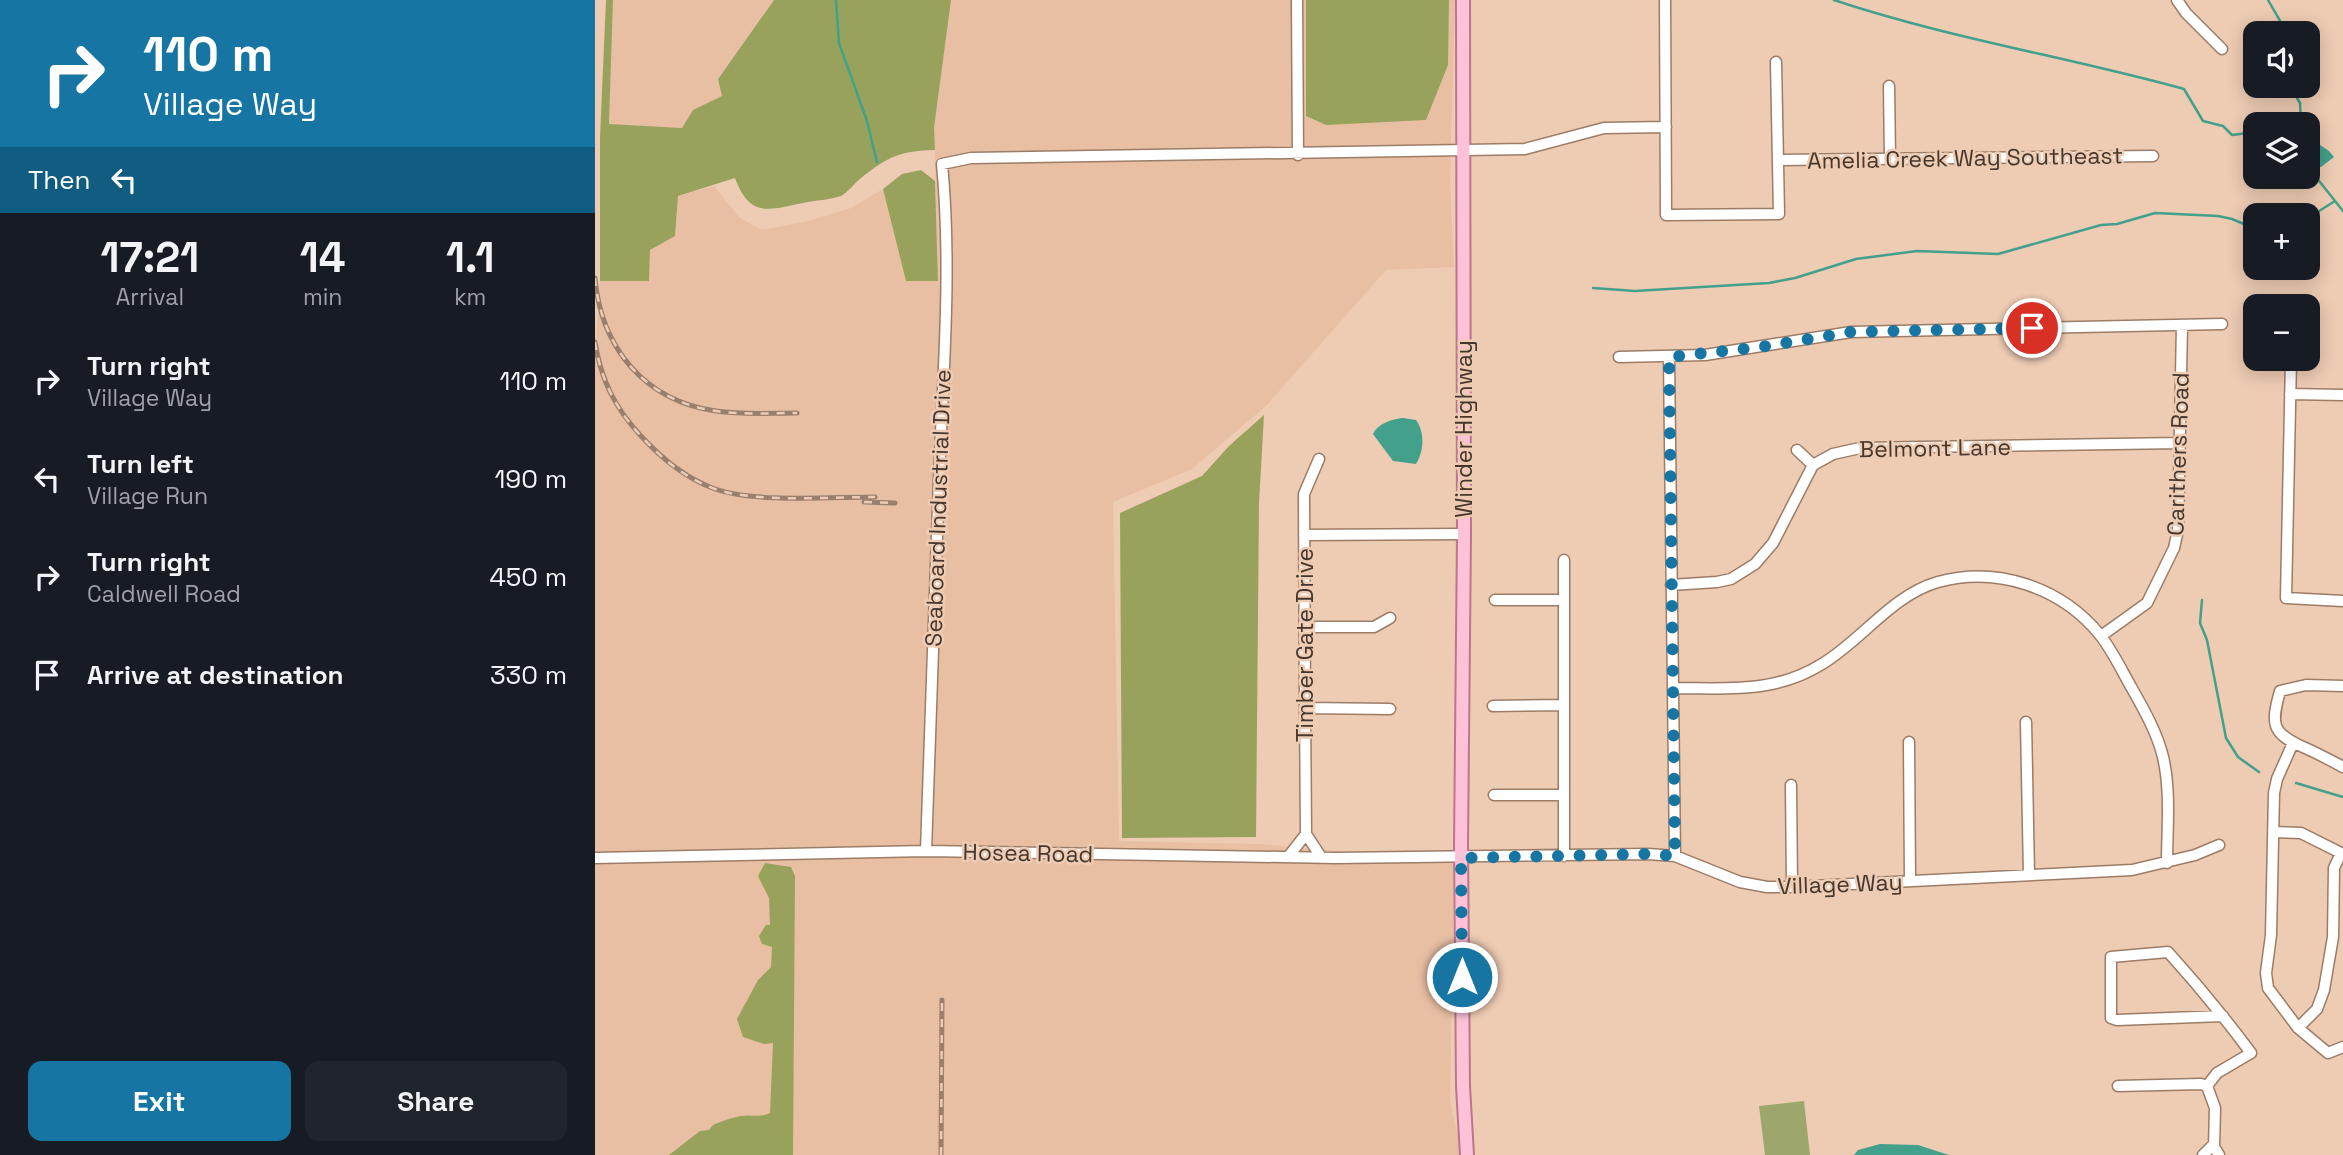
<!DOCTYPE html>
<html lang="en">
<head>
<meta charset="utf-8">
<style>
	:root { --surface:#171b24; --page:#20242c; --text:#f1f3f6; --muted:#9ea1a6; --accent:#1675a3 }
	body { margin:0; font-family:"Space Grotesk",sans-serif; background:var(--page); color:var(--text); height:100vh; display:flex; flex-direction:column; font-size:26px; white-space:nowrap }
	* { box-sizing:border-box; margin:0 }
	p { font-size:23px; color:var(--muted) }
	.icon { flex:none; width:38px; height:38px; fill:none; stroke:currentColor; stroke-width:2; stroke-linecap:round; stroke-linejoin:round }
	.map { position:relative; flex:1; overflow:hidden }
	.sheet { display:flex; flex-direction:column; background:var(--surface); width:595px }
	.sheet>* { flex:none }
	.top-card { background:#1675a3; color:#fff; overflow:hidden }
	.tools { position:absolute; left:1648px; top:21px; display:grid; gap:14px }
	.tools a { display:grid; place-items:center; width:77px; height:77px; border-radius:14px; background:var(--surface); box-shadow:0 4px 18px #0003; font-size:35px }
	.pin { position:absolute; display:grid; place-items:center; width:60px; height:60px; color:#fff; margin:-30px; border:4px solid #fff; border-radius:50%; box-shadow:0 2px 7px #0007 }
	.me { position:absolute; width:77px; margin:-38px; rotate:0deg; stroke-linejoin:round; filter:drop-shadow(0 0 5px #0008) }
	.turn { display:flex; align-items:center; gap:24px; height:147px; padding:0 28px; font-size:32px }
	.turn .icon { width:91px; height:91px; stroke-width:2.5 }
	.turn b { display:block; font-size:49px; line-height:60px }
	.then { display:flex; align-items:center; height:66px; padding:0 28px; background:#0003; gap:14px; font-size:26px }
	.eta { display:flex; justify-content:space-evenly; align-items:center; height:119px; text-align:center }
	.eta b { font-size:42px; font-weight:700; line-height:49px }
	.primary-button { display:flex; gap:14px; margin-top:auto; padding:14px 28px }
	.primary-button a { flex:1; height:80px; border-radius:14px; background:var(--accent); color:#fff; font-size:28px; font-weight:700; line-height:80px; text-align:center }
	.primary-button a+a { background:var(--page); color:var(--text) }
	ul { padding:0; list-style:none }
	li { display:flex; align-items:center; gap:21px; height:98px; padding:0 28px }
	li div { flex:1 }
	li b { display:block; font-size:26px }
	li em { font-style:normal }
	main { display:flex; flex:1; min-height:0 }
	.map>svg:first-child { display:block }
	.built { fill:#e9bfa4 }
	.green { fill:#9da76d }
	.forest { fill:#98a25c }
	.water { fill:#42a08b }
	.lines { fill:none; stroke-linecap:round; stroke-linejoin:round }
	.stream { stroke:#42a08b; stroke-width:2.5 }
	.minor-casing { stroke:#9c7c66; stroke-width:13 }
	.major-casing { stroke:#bc768b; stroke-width:16 }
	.minor { stroke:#fff; stroke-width:10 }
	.major { stroke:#fdc1d8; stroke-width:12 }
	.rail-casing { stroke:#987f6e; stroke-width:5 }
	.rail { stroke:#eecbb3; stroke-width:2.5; stroke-dasharray:8; stroke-linecap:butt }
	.route { stroke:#1675a3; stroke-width:12; stroke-dasharray:0 21.6 }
	.labels { text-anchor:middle; stroke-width:5; stroke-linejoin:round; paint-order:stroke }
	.street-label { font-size:23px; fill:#45372d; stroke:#eecbb3 }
</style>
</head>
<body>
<main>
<section class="sheet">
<div class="top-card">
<div class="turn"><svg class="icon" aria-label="right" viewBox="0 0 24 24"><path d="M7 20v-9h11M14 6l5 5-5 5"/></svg><div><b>110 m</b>Village Way</div></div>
<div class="then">Then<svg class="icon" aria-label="left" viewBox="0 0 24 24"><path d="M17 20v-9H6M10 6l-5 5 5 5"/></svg></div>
</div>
<div class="eta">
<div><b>17:21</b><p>Arrival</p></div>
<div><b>14</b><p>min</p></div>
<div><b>1.1</b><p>km</p></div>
</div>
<ul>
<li><svg class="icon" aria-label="right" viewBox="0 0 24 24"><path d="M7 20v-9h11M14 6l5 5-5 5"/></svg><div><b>Turn right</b><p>Village Way</p></div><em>110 m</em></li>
<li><svg class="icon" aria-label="left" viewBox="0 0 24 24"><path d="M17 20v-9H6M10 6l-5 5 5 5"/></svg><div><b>Turn left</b><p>Village Run</p></div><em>190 m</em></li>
<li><svg class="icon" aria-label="right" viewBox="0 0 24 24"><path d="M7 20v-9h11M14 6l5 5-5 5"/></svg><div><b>Turn right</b><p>Caldwell Road</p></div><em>450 m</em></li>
<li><svg class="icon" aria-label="arrive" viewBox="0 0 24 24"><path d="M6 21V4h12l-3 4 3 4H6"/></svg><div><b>Arrive at destination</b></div><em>330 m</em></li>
</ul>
<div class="primary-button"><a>Exit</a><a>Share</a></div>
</section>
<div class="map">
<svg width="1748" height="1155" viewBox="0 0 1748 1155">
	<rect width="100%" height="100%" fill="#eecbb3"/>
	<path class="built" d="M18,0H179L123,78L127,96L98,110L88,128L14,125Z
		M356,0H860L855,183L859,267L791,270L672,405L597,469L518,502L524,841L665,844L763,853L859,851L855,1102L868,1155H0V359L5,281H54L55,250L80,236L83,196L119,186L145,218L167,230L213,221L256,208L288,189L311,281H343L339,128Z"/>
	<path class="green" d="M1209,1101L1215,1155H1170L1164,1106Z"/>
	<path class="forest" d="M11,0H18L14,124L87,128L98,110L127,96L123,79L179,0H356L339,128L340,150C305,151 294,156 266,178C260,183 253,192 246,196C235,200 220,200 208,203C173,210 155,218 140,178L83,196L80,236L55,250L54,281H5V137Z
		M711,0H854L853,65L831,120L731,125L711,116Z
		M326,170L340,181L343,281H311L288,189L307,174Z
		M669,415L664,503L661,837L527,838L525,513L607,476L634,446Z
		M170,863L196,867L200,876L198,1155H74L105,1131L114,1130L118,1125C125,1122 138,1117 146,1116C156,1114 165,1118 175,1113L178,1043L169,1044L148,1037L142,1019L163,980L176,967L177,947L167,944L164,936L171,925H175L174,898L163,876Z"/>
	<path class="water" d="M1713,137L1734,151L1739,157L1726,167L1716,166L1713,169Z
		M808,418L821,420C830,432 829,451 821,464L798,461L778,434C782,424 797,419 808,418Z
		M1285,1144L1323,1145L1354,1155H1259L1263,1150Z"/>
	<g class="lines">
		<path class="stream" d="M241,0L244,43L272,121L282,162
			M1239,0C1353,38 1473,57 1589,89L1608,121L1628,126L1637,135L1661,132
			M1673,0L1692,33
			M1695,86L1705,103L1706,124
			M1713,167L1748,211
			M1713,218L1740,201
			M998,288L1040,291L1174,283L1200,278L1261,259L1322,251L1403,254L1506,225L1522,224L1560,213L1623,216L1637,219L1661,229
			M1607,600L1605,623L1612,640L1631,738L1643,757L1664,772
			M1701,783L1748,797"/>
		<defs>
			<path id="minor" d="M702,0L703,155
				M1070,0L1071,215L1184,214L1181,62
				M1582,0L1591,13L1627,49
				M1294,86L1295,159
				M1183,160L1558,156
				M1024,357L1110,355L1256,332L1627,324
				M1074,357L1080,856
				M1696,359L1691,598L1748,601
				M1695,394L1748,395
				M1202,450L1218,465
				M724,459L709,494L710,708L711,834L726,857
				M709,535L869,534
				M969,560V856
				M1076,585L1122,582L1136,579L1160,564L1178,543L1218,465L1238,454L1265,448L1585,443
				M900,600H968
				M709,627H779L795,618
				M1506,636L1552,603L1579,548L1583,530L1587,325
				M1748,686L1711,685L1685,691C1676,724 1676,733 1708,747C1722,753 1735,760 1748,767
				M1078,688C1131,688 1179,694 1227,664C1267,640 1297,595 1343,582C1402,566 1466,587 1505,635C1517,650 1526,669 1535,685C1548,708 1562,732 1568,757C1576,791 1572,829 1572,863
				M898,706L969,705
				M710,708L795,709
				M1431,722L1434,875
				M1314,742L1315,881
				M1698,743L1682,779L1679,793L1676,935L1671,973L1673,988L1703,1028L1733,1053L1748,1047
				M1196,785L1197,887
				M899,795H969
				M1678,832L1706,833L1748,854
				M331,851C335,727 339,603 344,478C348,374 357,268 347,164L376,158L930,149L1009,128L1071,127
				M693,857L711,834
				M0,858L331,851L741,858L1053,854L1080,856L1145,882L1172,887H1197L1537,870L1600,855L1624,845
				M1703,1028L1722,1009L1729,990L1738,937L1739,868L1746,853
				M1523,1086L1606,1084L1612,1086L1620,1108L1619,1147L1624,1155
				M1612,1086L1622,1073L1656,1053C1630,1018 1602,984 1573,952L1516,957V1018L1522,1020L1628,1016
				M1608,1155L1619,1144"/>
			<path id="major" d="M868,0L869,534L866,845L868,1086L872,1155"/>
		</defs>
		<use href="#minor" class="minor-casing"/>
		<use href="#major" class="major-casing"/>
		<use href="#minor" class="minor"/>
		<use href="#major" class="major"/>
		<defs>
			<path id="rail" d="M0,278C6,347 49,401 121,411C147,415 175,413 202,413
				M0,342C6,380 20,408 46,436C67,459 90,478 120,489C160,503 235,497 280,497
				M269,502L300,503
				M346,1155L347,1000"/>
		</defs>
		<use href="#rail" class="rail-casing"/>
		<use href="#rail" class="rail"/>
	</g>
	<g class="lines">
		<path class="route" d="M867,977L866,858L1053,854L1080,856L1074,357L1166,347L1256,332L1437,328"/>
	</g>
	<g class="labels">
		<g class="street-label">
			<text transform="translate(1370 158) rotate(-1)" y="8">Amelia Creek Way Southeast</text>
			<text transform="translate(869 429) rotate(-90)" y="8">Winder Highway</text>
			<text transform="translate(1340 448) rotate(-1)" y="8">Belmont Lane</text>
			<text transform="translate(1583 454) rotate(-88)" y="8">Carithers Road</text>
			<text transform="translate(343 508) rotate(-88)" y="8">Seaboard Industrial Drive</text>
			<text transform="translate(710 645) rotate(-90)" y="8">Timber Gate Drive</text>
			<text transform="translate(433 853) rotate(1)" y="8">Hosea Road</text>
			<text transform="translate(1245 884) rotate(-2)" y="8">Village Way</text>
		</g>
	</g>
</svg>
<div class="tools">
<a><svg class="icon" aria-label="sound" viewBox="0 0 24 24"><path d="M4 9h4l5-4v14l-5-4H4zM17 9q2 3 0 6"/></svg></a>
<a><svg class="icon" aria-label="layers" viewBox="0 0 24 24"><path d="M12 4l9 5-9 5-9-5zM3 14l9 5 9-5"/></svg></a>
<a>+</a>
<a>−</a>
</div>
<div class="pin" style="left:1437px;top:328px;background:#d93025"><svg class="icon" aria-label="arrive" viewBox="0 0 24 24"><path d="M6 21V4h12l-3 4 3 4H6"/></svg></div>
<svg class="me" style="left:867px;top:977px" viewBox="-20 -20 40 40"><circle r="17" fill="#1675a3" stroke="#fff" stroke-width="3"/><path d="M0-11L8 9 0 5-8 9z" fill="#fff"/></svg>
</div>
</main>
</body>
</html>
